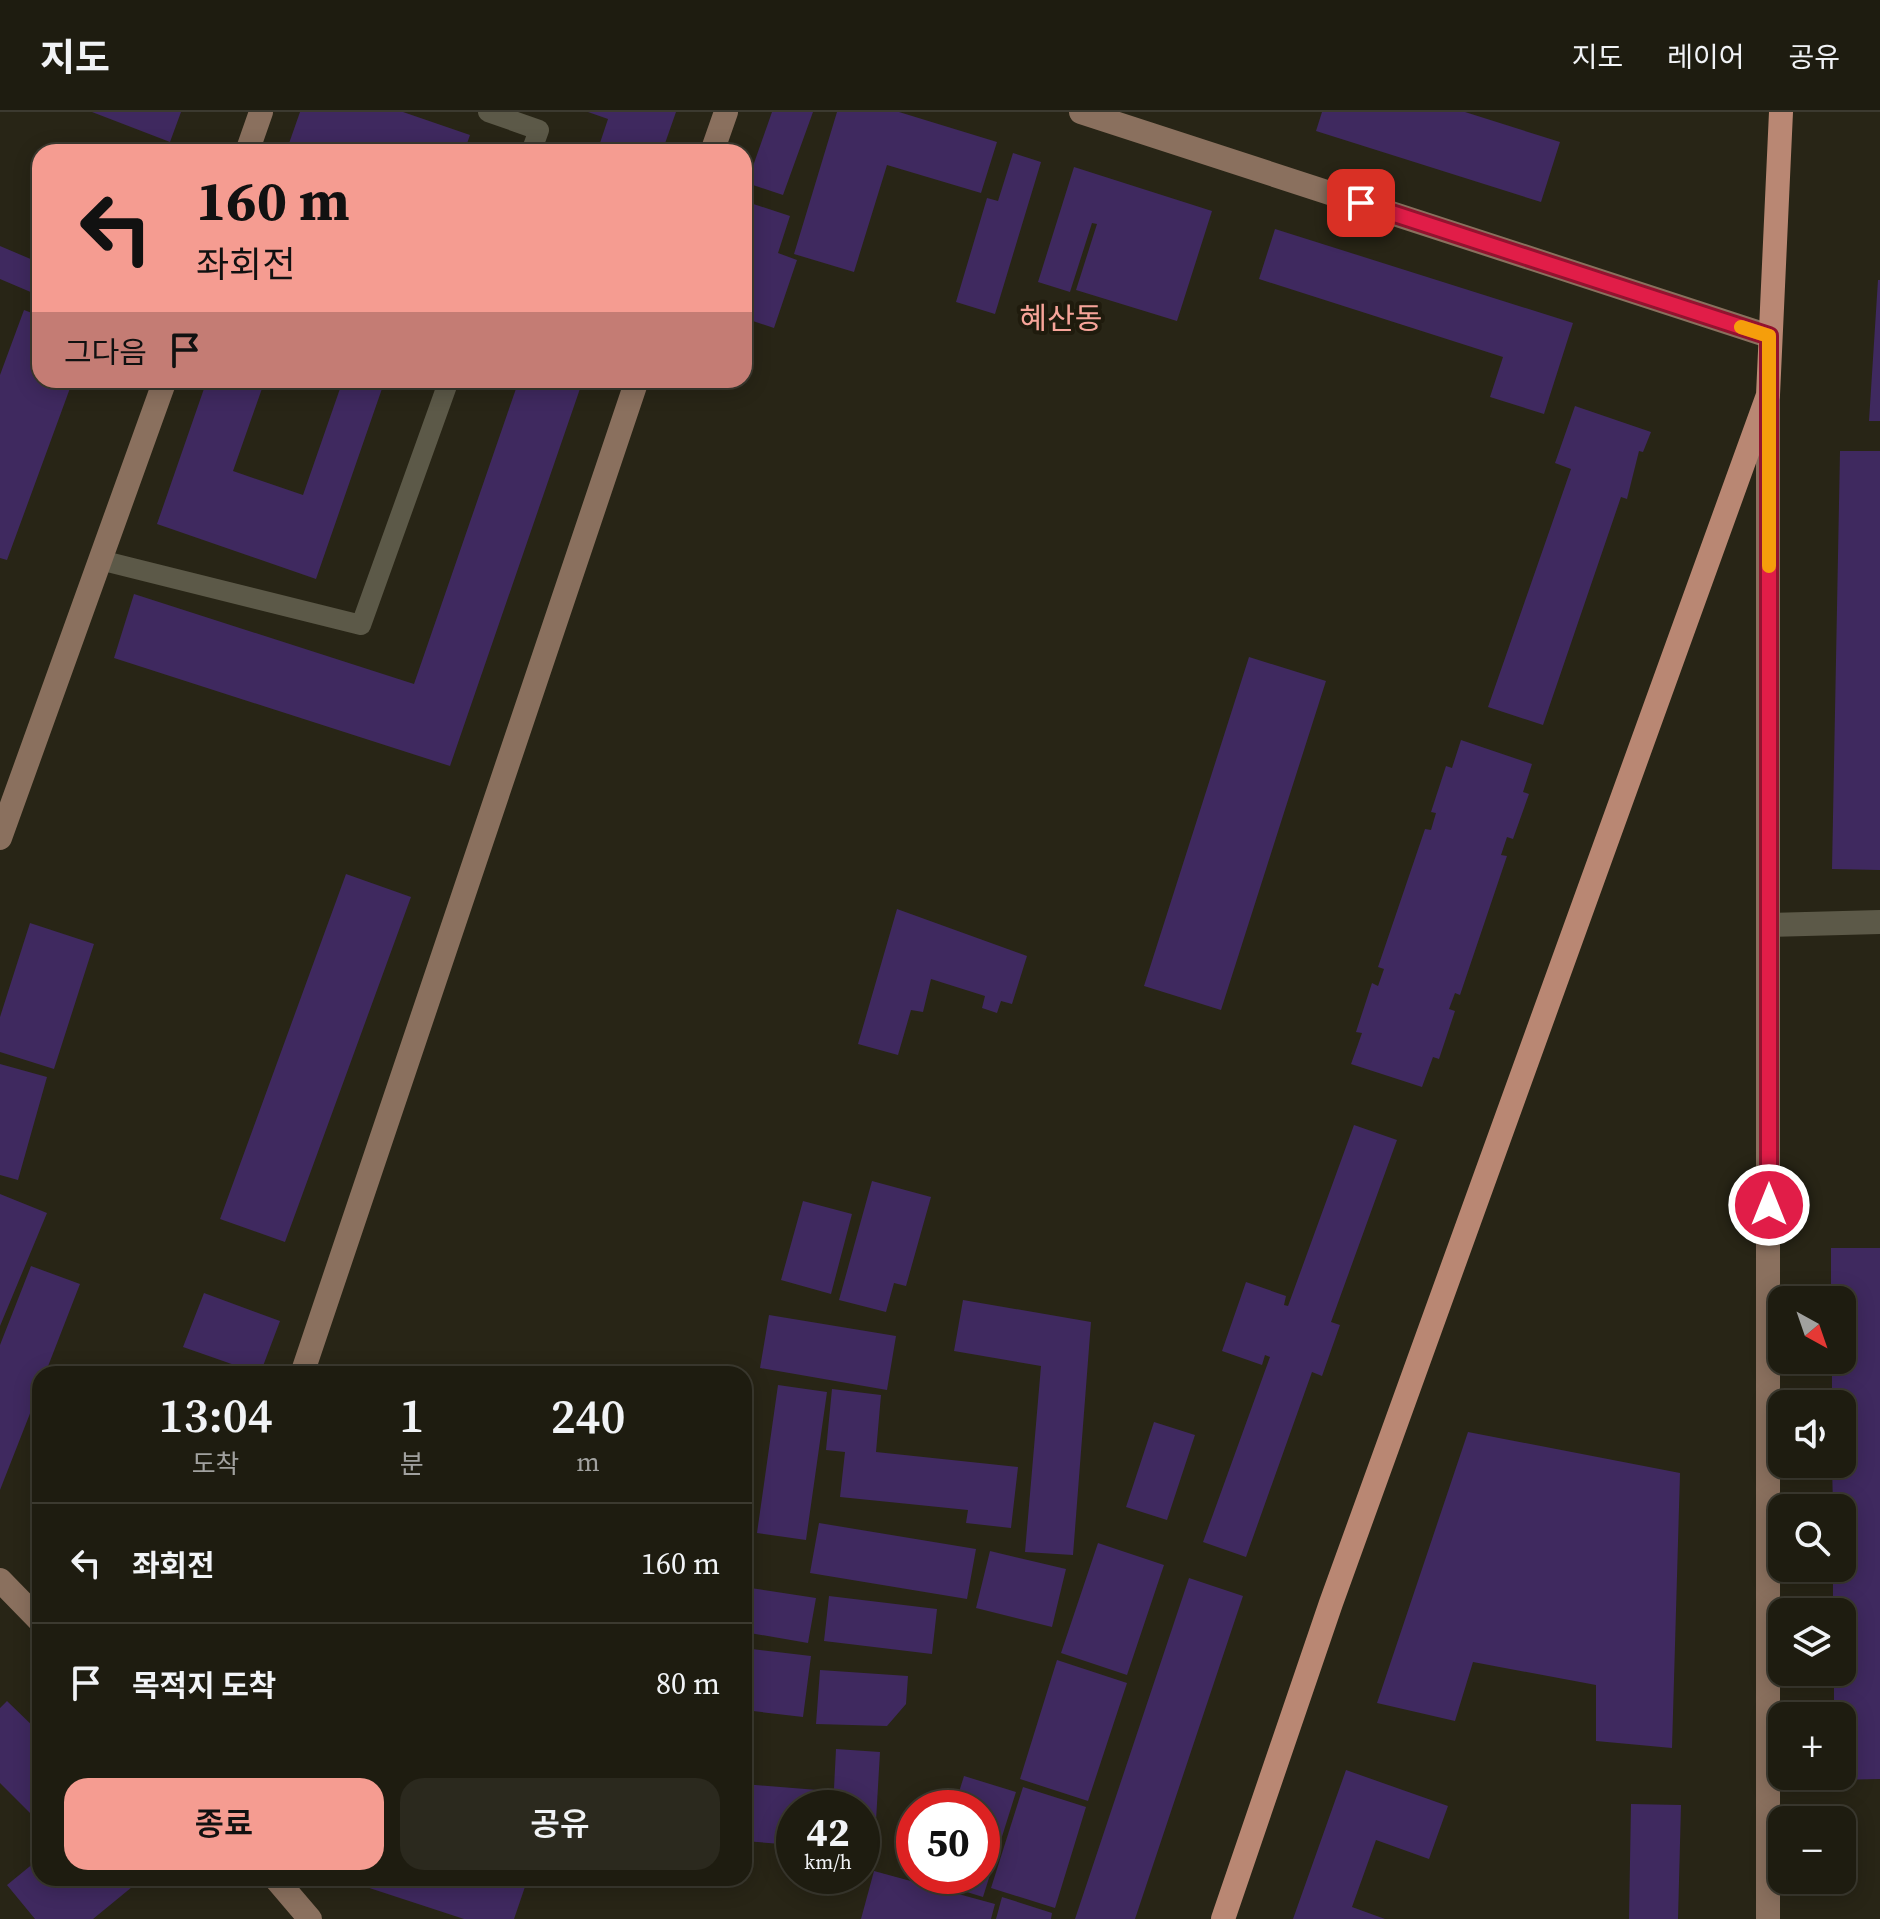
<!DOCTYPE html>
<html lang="ko">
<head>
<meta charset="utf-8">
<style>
	:root { --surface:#1e1c10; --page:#2b291e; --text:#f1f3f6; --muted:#a1a19f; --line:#3c3a30; --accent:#f59c91 }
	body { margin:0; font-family:"Source Serif 4","Noto Sans KR",serif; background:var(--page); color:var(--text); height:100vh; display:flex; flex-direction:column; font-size:30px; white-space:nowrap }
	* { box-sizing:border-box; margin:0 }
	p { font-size:26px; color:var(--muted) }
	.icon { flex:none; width:44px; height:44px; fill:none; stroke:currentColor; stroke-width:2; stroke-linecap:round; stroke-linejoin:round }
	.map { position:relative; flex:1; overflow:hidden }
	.details { position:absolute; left:32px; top:1254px; width:720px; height:520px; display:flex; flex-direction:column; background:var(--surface); border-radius:24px; box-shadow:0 4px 20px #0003,0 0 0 2px var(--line) }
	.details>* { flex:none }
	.top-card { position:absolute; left:32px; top:32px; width:720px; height:244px; border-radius:24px; box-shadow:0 4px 20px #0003,0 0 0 2px var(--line); background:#f59c91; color:#111; overflow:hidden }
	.needle { width:52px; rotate:140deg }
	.controls { position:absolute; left:1768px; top:1174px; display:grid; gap:16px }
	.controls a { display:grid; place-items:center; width:88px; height:88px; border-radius:16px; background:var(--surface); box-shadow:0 4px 20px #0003,0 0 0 2px var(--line); font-size:40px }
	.speed { position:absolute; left:776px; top:1678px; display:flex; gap:16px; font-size:40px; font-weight:700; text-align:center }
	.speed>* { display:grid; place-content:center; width:104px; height:104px; border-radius:50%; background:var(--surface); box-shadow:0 4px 20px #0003,0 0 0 2px var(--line); line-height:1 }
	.speed small { font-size:20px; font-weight:400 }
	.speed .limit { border:12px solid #d22; background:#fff; color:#111 }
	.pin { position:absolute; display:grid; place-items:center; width:68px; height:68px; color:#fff; margin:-34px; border-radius:16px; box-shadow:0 4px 12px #0006 }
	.me { position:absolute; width:88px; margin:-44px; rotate:0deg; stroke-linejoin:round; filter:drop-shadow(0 0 6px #0008) }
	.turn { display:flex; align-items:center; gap:28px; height:168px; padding:0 32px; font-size:36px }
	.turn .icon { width:104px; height:104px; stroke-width:2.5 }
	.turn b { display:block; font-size:56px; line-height:68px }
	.then { display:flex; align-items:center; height:76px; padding:0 32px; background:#0003; gap:16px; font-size:30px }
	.eta { display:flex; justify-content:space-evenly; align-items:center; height:136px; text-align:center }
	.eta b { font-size:48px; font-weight:600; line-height:56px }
	.primary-button { display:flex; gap:16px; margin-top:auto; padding:16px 32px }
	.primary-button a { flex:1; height:92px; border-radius:24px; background:var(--accent); color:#111; font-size:32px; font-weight:600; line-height:92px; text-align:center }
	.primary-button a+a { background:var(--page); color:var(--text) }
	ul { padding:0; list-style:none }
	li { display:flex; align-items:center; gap:24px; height:120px; padding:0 32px; border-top:2px solid var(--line) }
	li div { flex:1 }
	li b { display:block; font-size:30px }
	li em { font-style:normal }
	header { display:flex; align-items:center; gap:48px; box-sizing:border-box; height:112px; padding:0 40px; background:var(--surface); border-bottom:2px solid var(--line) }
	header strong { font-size:38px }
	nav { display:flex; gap:44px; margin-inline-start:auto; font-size:28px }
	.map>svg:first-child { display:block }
	.building { fill:#3f295f }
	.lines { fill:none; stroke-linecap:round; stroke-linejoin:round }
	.lane { stroke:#5c5948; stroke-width:20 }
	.street { stroke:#5c5948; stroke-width:24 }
	.secondary { stroke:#8a705e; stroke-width:24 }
	.primary { stroke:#b98773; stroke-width:24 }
	.route-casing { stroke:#92132f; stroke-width:20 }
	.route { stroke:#e11d48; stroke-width:14 }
	.slow { stroke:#f59e0b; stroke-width:14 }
	.labels { text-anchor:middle; stroke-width:8; stroke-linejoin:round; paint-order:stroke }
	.quarter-label { font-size:30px; fill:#f8a59a; stroke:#1f1b0d }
</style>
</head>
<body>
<header>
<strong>지도</strong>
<nav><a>지도</a><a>레이어</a><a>공유</a></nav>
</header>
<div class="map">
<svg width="1880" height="1807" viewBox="0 0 1880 1807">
	<rect width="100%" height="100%" fill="#282516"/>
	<path class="building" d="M92,0H181L170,30Z
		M300,0H403L470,23L464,40H355L345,36L343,40H286Z
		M676,0L662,40H597L608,7L588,0Z
		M772,0H813L783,83L747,71Z
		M837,0H899L997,30L981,81L887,53L854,160L794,142Z
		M1322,0H1465L1560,30L1541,90L1316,19Z
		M1013,41L1041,50L995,202L956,190L987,86L998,89Z
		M1074,55L1212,99L1177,209L1076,178L1097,112L1092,111L1070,180L1038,170Z
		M744,89L790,104L778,141L797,148L774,216L744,206Z
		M1275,117L1573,211L1544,302L1490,285L1503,245L1259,167Z
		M0,134L40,151V184L0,167Z
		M1878,168H1880V309H1869Z
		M24,198L40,204V268H73L7,448L0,446V263Z
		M207,268H265L233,359L303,383L343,268H385L316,467L157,412Z
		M519,268H583L450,654L114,546L134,482L414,572Z
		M1575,294L1651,320L1643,340L1639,339L1627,387L1621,385L1543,613L1488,595L1571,357L1555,351Z
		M1840,339H1880V758L1832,757Z
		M1249,545L1326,569L1221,898L1144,874Z
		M1461,628L1532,652L1523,680L1529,682L1513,727L1507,725L1501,743L1507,744L1460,883L1455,881L1449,897L1455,899L1439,947L1433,945L1422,975L1351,952L1362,921L1356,920L1372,871L1378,874L1384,857L1378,855L1425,717L1431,718L1436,701L1431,700L1446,654L1452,656Z
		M346,762L411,785L285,1130L220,1107Z
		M897,797L1027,844L1012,892L1001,889L997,901L982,896L985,884L931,867L923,900L911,898L898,943L858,932Z
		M30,811L94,832L54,957L0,940V905Z
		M0,952L47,965L18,1068L0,1063Z
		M1354,1013L1397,1028L1331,1210L1340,1213L1322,1264L1312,1260L1246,1445L1203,1430L1270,1245L1265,1243L1262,1253L1222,1239L1246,1170L1286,1184L1284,1193L1288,1194Z
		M872,1069L931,1085L906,1174L894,1171L886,1200L839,1188Z
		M0,1082L47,1101L0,1214Z
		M803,1089L852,1102L831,1182L781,1168Z
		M1831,1136H1880V1667L1834,1668V1664H1842V1604H1834V1560H1842V1500H1833V1456H1842V1396H1833L1832,1352H1842V1292H1832V1248H1842V1188H1831Z
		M31,1154L80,1172L45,1262H40V1276L0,1378V1233Z
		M204,1181L280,1209L260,1262L183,1235Z
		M963,1188L1091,1210L1073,1443L1025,1440L1041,1254L954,1239Z
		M769,1203L896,1224L887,1278L760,1256Z
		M778,1273L827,1280L806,1428L757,1421Z
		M832,1277L881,1283L876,1340L1018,1355L1011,1416L966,1411L968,1398L840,1385L845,1340L826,1338Z
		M1154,1310L1195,1323L1167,1408L1126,1395Z
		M1468,1320L1680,1361L1672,1636L1596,1629V1573L1473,1550L1455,1609L1377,1591Z
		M819,1411L976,1437L967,1487L810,1461Z
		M1098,1431L1164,1453L1127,1563L1061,1541Z
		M990,1439L1066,1457L1052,1515L976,1496Z
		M1189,1466L1243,1484L1135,1807H1075Z
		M744,1475L816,1486L808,1531L744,1520Z
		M829,1484L937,1497L932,1542L824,1529Z
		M744,1536L811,1544L803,1605L744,1598Z
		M1057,1548L1127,1571L1088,1689L1020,1667Z
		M820,1558L908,1564L906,1592L887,1614L816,1612Z
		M7,1589L40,1621V1691L30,1701L0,1671V1596Z
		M836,1637L880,1640L875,1726L862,1725V1696H833Z
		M1346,1658L1448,1694L1429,1747L1376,1728L1352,1795L1385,1807H1293Z
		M964,1664L1016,1680L983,1785L931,1769L933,1764H982V1696H954Z
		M744,1672L830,1679L828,1696H794V1733L744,1729Z
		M1023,1675L1086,1695L1055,1796L991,1776Z
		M1631,1692L1681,1693L1678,1807H1629Z
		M40,1746V1766H143L93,1807H35L7,1773Z
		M874,1759L995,1792L991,1807H861Z
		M829,1764H858V1775L828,1773Z
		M349,1766H528L514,1807H464L348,1769Z
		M1002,1785L1052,1801L1051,1807H996Z"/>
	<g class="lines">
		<path class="lane" d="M488,0L539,18L531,40
			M100,448L361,513L449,268"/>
		<path class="street" d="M1770,813L1880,810"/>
		<path class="secondary" d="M1081,0L1769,224
			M247,40L261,0
			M712,40L726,0
			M0,726L165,268
			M302,1262L637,268
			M0,1468L40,1509
			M275,1766L310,1807
			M1768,1807V285"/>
		<path class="primary" d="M1223,1807L1331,1491L1768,283L1781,0"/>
	</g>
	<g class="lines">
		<defs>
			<path id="route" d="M1361,91L1769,224V1093"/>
		</defs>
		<use href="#route" class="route-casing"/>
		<use href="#route" class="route"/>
		<path class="slow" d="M1741,215L1769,224V454"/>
	</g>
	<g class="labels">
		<g class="quarter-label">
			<text x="1061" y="217">혜산동</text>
		</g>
	</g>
</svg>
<div class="controls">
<a><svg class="needle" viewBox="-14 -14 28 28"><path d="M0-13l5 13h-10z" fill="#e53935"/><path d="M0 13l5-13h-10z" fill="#a1a19f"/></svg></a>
<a><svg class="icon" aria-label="sound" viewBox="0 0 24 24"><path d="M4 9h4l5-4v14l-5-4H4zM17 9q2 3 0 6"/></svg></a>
<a><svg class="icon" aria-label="search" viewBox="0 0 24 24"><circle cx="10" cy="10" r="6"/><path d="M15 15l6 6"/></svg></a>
<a><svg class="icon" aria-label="layers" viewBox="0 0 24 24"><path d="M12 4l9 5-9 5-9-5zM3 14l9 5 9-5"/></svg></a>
<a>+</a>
<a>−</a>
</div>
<div class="speed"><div>42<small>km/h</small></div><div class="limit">50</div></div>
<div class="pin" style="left:1361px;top:91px;background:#d93025"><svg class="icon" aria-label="arrive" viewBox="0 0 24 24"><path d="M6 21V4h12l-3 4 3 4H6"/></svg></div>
<svg class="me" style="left:1769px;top:1093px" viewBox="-20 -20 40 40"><circle r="17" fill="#e11d48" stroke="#fff" stroke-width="3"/><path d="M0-11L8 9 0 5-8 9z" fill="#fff"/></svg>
<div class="top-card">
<div class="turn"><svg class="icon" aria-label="left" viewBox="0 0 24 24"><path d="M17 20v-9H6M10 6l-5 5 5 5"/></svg><div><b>160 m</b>좌회전</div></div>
<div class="then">그다음<svg class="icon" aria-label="arrive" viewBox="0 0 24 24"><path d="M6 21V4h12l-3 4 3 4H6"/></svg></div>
</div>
<section class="details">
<div class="eta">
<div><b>13:04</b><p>도착</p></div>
<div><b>1</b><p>분</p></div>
<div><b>240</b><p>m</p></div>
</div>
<ul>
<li><svg class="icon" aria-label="left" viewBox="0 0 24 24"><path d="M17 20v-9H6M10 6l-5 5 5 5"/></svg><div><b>좌회전</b></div><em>160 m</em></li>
<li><svg class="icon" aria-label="arrive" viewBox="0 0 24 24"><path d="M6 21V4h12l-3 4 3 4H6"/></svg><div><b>목적지 도착</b></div><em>80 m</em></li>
</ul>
<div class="primary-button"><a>종료</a><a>공유</a></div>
</section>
</div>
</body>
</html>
